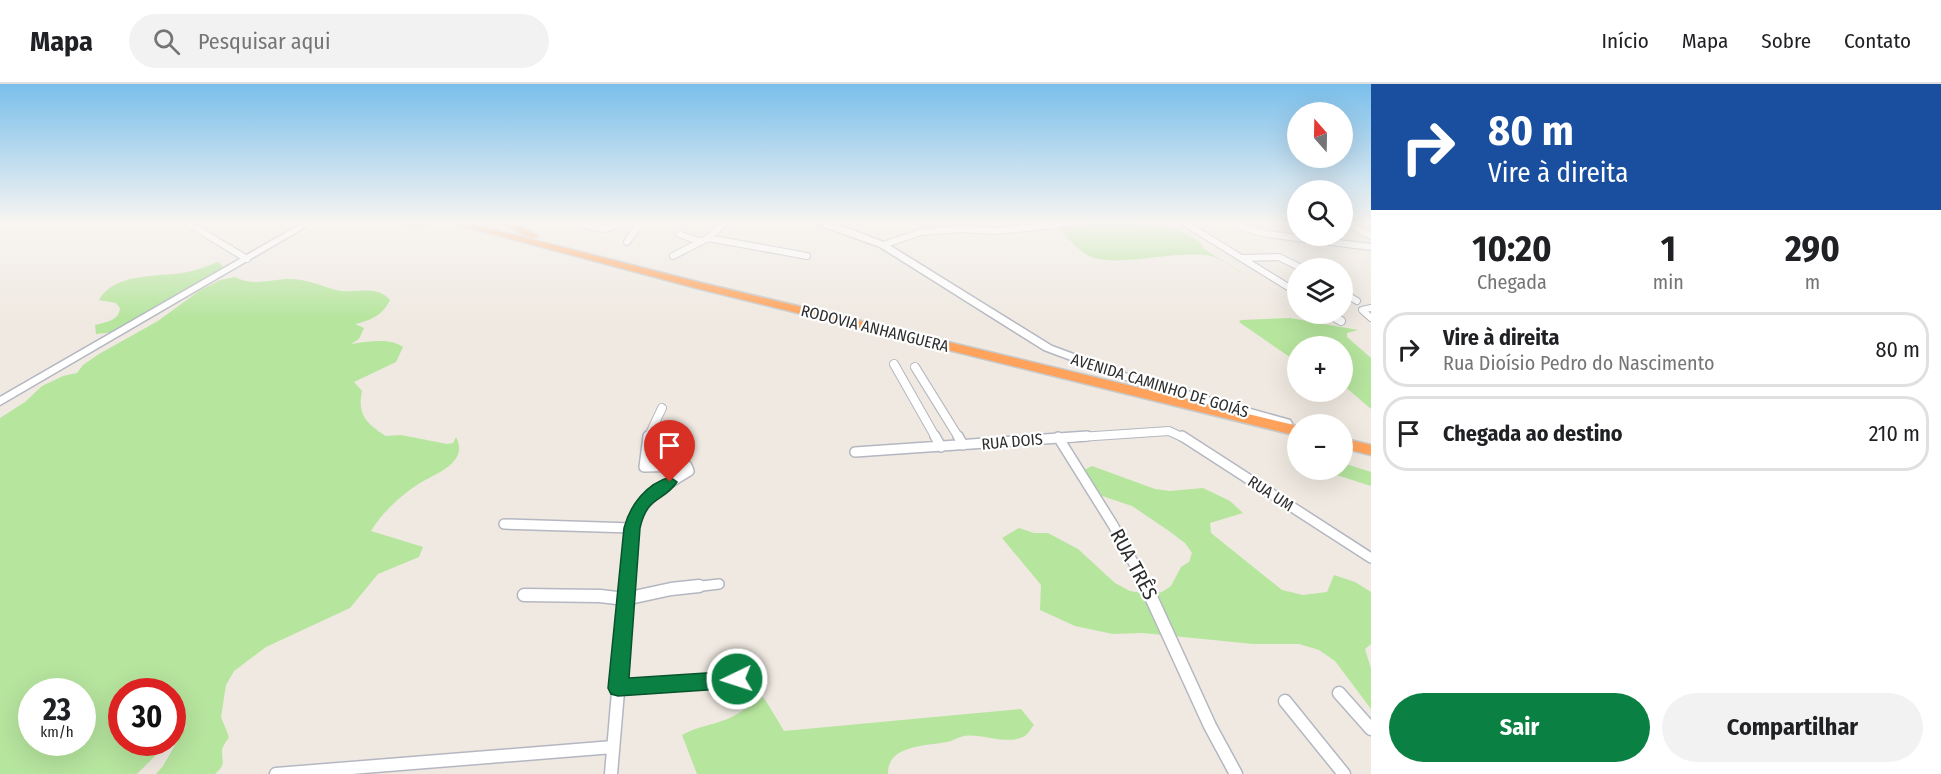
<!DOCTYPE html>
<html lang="pt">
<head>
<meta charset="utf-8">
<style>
	:root { --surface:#fff; --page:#f2f2f2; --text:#202124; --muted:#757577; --line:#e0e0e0; --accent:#0b8043 }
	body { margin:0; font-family:"Fira Sans Condensed",sans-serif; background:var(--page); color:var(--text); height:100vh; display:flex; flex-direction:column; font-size:22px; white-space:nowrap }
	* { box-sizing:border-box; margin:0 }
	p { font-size:20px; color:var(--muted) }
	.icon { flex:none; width:33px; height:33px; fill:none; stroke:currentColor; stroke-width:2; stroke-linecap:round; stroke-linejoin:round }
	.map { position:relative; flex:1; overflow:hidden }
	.panel { display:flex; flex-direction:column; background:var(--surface); width:570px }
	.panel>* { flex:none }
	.guide { background:#1a4fa0; color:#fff; overflow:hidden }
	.needle { width:39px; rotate:340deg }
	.tools { position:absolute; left:1287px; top:18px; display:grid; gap:12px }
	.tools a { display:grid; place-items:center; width:66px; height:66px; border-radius:50%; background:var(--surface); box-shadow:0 6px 24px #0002; font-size:30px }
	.speed { position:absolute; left:18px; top:594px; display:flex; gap:12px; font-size:30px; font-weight:700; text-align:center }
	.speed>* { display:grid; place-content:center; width:78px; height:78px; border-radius:50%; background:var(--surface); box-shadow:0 6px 24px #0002; line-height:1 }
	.speed small { font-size:15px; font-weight:400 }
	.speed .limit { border:9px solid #d22; background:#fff; color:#111 }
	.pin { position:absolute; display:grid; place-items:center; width:51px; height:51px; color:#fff; margin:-62px -26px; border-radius:50% 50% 50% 0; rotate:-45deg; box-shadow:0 0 6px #0007 }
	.pin .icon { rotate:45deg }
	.me { position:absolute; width:66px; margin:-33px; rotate:266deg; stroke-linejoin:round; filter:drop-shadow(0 0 4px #0008) }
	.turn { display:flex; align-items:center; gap:21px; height:126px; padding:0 18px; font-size:27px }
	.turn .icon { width:78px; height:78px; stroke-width:2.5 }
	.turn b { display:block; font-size:42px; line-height:51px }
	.eta { display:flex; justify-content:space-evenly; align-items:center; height:102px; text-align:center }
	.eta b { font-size:36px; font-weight:700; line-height:42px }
	.primary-button { display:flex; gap:12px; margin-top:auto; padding:12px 18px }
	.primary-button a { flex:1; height:69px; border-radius:36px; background:var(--accent); color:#fff; font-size:24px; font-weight:700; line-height:69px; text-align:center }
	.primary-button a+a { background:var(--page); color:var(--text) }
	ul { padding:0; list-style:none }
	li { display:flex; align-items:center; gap:18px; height:75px; margin:0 12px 9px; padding:0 6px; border:3px solid var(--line); border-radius:24px }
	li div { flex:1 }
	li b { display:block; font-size:22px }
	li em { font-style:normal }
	header { display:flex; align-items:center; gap:36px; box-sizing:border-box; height:84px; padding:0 30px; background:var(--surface); border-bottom:2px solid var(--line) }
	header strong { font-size:28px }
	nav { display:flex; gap:33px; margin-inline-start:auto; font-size:21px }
	.search { width:420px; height:54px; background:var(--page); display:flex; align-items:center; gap:15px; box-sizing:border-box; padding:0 21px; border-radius:33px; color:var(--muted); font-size:22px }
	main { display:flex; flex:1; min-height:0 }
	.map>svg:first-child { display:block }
	.green { fill:#b6e59e; fill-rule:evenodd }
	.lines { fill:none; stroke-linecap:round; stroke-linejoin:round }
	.street-far3-casing { stroke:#b4b7c1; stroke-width:8 }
	.street-far2-casing { stroke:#b4b7c1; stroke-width:10 }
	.street-far1-casing { stroke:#b4b7c1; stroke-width:12 }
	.street-casing { stroke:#b4b7c1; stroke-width:15 }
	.secondary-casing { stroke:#b4b7c1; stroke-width:3 }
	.highway-casing { stroke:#c9c9c9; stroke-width:3 }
	.street-far3 { stroke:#fff; stroke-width:6 }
	.street-far2 { stroke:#fff; stroke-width:8 }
	.street-far1 { stroke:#fff; stroke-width:9 }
	.street { stroke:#fff; stroke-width:12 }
	.secondary { fill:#fff; fill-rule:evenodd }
	.highway { fill:#ffa35c; fill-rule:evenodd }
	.route { fill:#0b8043; stroke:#07532c; stroke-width:1.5 }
	.labels { text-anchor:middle; stroke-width:4.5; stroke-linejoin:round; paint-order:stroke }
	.street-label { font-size:16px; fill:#2e2e2e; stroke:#fff }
	.near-street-label { font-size:20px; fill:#2e2e2e; stroke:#fff }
</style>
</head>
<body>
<header>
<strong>Mapa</strong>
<div class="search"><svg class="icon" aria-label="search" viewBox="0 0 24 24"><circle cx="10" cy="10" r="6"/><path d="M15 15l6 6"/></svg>Pesquisar aqui</div>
<nav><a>Início</a><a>Mapa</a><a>Sobre</a><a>Contato</a></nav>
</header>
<main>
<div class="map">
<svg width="1371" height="690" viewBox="0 0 1371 690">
	<rect width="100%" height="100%" fill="#efe9e1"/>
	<path class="green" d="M1067,138H1124L1178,145L1200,158L1204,165L1244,190C1232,184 1220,173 1207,171C1174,167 1122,182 1094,174C1081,170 1067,154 1059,143Z
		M218,178L226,185L178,212L168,215L151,229L116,248L96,250L95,241C106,238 119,237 120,224L116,219L99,216C114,189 155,193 182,189C194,187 206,183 218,178Z
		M235,193C251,202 270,196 286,195C306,194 322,203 341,207C358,209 377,201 390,216C383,231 370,237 355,240L364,244L359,255L351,260C367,258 389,253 403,263L396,278L354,298L362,307C357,331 367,340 386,352L401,351L447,360L453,359L456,353C470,380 433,390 417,401C400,412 381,430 371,447L423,463L419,473L378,490L350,524L266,563L234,587L226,601L221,633L229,653C227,657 222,662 222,667C222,679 226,681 215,690H156L163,682L186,642L184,633H181L173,645L172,608H122V658L164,659L159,668L137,690H0V334L25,318L42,302L63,292L77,289L83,281L99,270L158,237L199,207L220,196ZM32,608H82V658H32Z
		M1290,234L1358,246L1347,249V253L1371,274V325L1343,301L1342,262H1298L1297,278L1239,238L1241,236Z
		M1343,379L1371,388V402L1321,386H1342Z
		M1092,382L1155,405L1170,407L1203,404L1230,417L1243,429L1210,439L1211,449L1282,506L1303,511L1327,508L1334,491L1355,498L1371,508V560L1365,565L1371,585V625L1335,577L1319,566L1299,560H1253L1143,549L1113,550L1075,542L1040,526L1041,501L1002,454L1019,444L1034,449H1048L1078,465L1115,499L1130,507L1147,510L1162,508L1171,502L1181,483L1189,478L1192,469L1185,459L1169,447L1132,422L1102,412L1083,394L1084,386Z
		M745,594L766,617L784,647L1021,625L1034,641C1031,644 1028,650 1025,652C1006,662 983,649 964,652C958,653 953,657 947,658C926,662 887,661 888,690H697L682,651C704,639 725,641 746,624Z"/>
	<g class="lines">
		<defs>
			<path id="street-far3" d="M186,138L247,175
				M577,138C591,142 607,151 618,138
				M1183,138L1298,209
				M1221,138L1267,150L1371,163
				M1344,138L1371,152
				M679,150L701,158
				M708,154L807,172
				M627,158L641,138
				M883,161L921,148L960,145L996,147L1082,138
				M673,172L708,154L726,138
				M1241,174L1279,173L1301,184
				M1342,208L1357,217
				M1371,224L1362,226L1371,234
				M1330,230L1337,234"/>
			<path id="street-far2" d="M1334,233L1341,237
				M894,280L936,354
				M915,283L959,354
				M648,354L662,324
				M1065,354L1169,347L1184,354"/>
			<path id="street-far1" d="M935,352L941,363
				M958,352L963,361
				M1182,352L1371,474
				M1058,353L1113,441L1147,504
				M855,368L1087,352
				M504,440L632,444
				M627,504C633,436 626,424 689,387L687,382L644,383L648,352
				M685,504L719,500"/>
			<path id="street" d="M1146,502L1210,642L1236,690
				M524,511L600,512L625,515L671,505L699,502
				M618,604L737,595
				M1339,609L1371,645
				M1285,617L1344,690
				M276,690L613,663
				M611,690L627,502"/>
			<path id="secondary" d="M304,138H314L0,321V313Z
				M404,138H425L426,139C421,143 409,142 404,138Z
				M811,138H824L850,145L886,159L1052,262L1130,291L1290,336L1292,339L1290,342H1282L1122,295L1044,266L880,163Z"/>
			<path id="highway" d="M418,138H433L422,142Z
				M448,138H464L702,199L1298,342V352L696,204Z
				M499,138H512L539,152L530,154Z
				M1342,354L1371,361V371L1342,364Z"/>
		</defs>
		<use href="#street-far3" class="street-far3-casing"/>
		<use href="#street-far2" class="street-far2-casing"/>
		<use href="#street-far1" class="street-far1-casing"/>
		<use href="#street" class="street-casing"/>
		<use href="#secondary" class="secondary-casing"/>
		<use href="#highway" class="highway-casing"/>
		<use href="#street-far3" class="street-far3"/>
		<use href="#street-far2" class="street-far2"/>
		<use href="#street-far1" class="street-far1"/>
		<use href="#street" class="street"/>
		<use href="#secondary" class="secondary"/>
		<use href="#highway" class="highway"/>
	</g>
	<linearGradient id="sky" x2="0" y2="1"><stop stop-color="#7abfeb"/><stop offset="0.59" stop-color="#f8f5f2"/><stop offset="1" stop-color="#f8f5f2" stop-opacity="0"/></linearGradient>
	<rect width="1371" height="235" fill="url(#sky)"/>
	<path class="route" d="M670,393L677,398C663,419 648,410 640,444L629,594L737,587L744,589L747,595L744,601L737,604L618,612L611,610L608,604L624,444C630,421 646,400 670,393Z"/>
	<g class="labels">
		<g class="street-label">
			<text transform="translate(875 244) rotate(14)" y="6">RODOVIA ANHANGUERA</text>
			<text transform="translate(1160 301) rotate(17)" y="6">AVENIDA CAMINHO DE GOIÁS</text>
			<text transform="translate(1012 357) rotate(-5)" y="6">RUA DOIS</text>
			<text transform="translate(1271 409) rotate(33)" y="6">RUA UM</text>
		</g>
		<g class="near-street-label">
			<text transform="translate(1134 480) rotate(62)" y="7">RUA TRÊS</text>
		</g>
	</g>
</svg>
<div class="tools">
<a><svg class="needle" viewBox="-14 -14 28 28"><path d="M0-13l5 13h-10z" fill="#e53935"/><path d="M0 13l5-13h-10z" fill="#757577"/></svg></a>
<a><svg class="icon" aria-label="search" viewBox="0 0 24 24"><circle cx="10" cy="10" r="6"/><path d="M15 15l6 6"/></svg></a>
<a><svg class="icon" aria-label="layers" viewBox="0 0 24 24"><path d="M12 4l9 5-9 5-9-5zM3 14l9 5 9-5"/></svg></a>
<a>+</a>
<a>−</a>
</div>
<div class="speed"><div>23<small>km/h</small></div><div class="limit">30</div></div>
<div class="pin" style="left:670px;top:398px;background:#d93025"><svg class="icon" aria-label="arrive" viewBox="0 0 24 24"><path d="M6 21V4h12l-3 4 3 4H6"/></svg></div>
<svg class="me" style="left:737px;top:595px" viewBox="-20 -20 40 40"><circle r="17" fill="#0b8043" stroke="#fff" stroke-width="3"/><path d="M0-11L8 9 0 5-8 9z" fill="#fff"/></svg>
</div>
<section class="panel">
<div class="guide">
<div class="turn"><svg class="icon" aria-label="right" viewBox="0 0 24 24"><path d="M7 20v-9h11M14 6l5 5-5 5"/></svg><div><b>80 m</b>Vire à direita</div></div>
</div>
<div class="eta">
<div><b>10:20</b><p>Chegada</p></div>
<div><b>1</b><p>min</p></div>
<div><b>290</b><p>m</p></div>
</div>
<ul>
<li><svg class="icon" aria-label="right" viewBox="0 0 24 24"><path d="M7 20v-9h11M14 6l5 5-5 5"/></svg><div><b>Vire à direita</b><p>Rua Dioísio Pedro do Nascimento</p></div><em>80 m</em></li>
<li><svg class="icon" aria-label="arrive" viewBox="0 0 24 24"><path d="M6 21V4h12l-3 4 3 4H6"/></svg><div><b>Chegada ao destino</b></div><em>210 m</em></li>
</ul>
<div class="primary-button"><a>Sair</a><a>Compartilhar</a></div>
</section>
</main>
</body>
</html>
